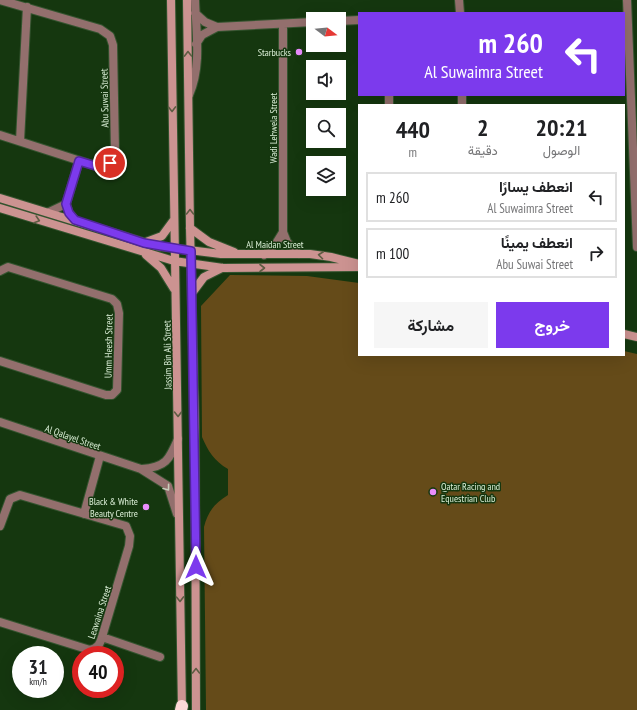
<!DOCTYPE html>
<html lang="ar">
<head>
<meta charset="utf-8">
<style>
	:root { --surface:#fff; --page:#f6f6f6; --text:#202124; --muted:#757577; --line:#e0e0e0; --accent:#7c3aed }
	body { margin:0; font-family:"PT Sans Narrow",Vazirmatn,sans-serif; background:var(--page); color:var(--text); direction:rtl; height:100vh; display:flex; flex-direction:column; font-size:15px; white-space:nowrap }
	* { box-sizing:border-box; margin:0 }
	p { font-size:13px; color:var(--muted) }
	.icon { flex:none; width:22px; height:22px; fill:none; stroke:currentColor; stroke-width:2; stroke-linecap:round; stroke-linejoin:round }
	.map { position:relative; flex:1; overflow:hidden; direction:ltr }
	.panel { position:absolute; left:358px; top:104px; width:267px; height:252px; display:flex; flex-direction:column; background:var(--surface); border-radius:0px; box-shadow:0 4px 16px #0002; direction:rtl }
	.panel>* { flex:none }
	.banner { position:absolute; left:358px; top:12px; width:267px; height:84px; border-radius:0px; box-shadow:0 4px 16px #0002; direction:rtl; background:#7c3aed; color:#fff; overflow:hidden }
	.needle { width:26px; rotate:106deg }
	.controls { position:absolute; left:306px; top:12px; display:grid; gap:8px }
	.controls a { display:grid; place-items:center; width:40px; height:40px; border-radius:0px; background:var(--surface); box-shadow:0 4px 16px #0002; font-size:20px }
	.speed { position:absolute; left:12px; top:646px; display:flex; gap:8px; font-size:20px; font-weight:700; text-align:center }
	.speed>* { display:grid; place-content:center; width:52px; height:52px; border-radius:50%; background:var(--surface); box-shadow:0 4px 16px #0002; line-height:1 }
	.speed small { font-size:10px; font-weight:400 }
	.speed .limit { border:6px solid #d22; background:#fff; color:#111 }
	.pin { position:absolute; display:grid; place-items:center; width:34px; height:34px; color:#fff; margin:-17px; border:2px solid #fff; border-radius:50%; box-shadow:0 1px 4px #0007 }
	.me { position:absolute; width:44px; margin:-22px; rotate:0deg; stroke-linejoin:round; filter:drop-shadow(0 0 3px #0008) }
	.turn { display:flex; align-items:center; gap:14px; height:84px; padding:0 16px; font-size:18px }
	.turn .icon { width:52px; height:52px; stroke-width:2.5 }
	.turn b { display:block; font-size:28px; line-height:34px }
	.eta { display:flex; justify-content:space-evenly; align-items:center; height:68px; text-align:center }
	.eta b { font-size:24px; font-weight:700; line-height:28px }
	.primary-button { display:flex; gap:8px; margin-top:auto; padding:8px 16px }
	.primary-button a { flex:1; height:46px; border-radius:0px; background:var(--accent); color:#fff; font-size:16px; font-weight:700; line-height:46px; text-align:center }
	.primary-button a+a { background:var(--page); color:var(--text) }
	ul { padding:0; list-style:none }
	li { display:flex; align-items:center; gap:12px; height:50px; margin:0 8px 6px; padding:0 8px; border:2px solid var(--line); border-radius:0px }
	li div { flex:1 }
	li b { display:block; font-size:15px }
	li em { font-style:normal }
	.map>svg:first-child { display:block }
	.green { fill:#654b19 }
	.lines { fill:none; stroke-linecap:round; stroke-linejoin:round }
	.street-casing { stroke:#34542f; stroke-width:10 }
	.secondary-casing { stroke:#34542f; stroke-width:10 }
	.highway-casing { stroke:#34542f; stroke-width:14 }
	.street { stroke:#936f6d; stroke-width:8 }
	.secondary { stroke:#cc9391; stroke-width:8 }
	.highway { stroke:#fdd8d7; stroke-width:12 }
	.oneway { stroke:#5e5c43 }
	.oneway2 { stroke:#c8cebb }
	.route-casing { stroke:#51269a; stroke-width:10 }
	.route { stroke:#7c3aed; stroke-width:7 }
	.poi-dot { fill:#ea8dfd; stroke:#15370f; stroke-width:1.5 }
	.labels { text-anchor:middle; stroke-width:3; stroke-linejoin:round; paint-order:stroke }
	.poi-label { font-size:10px; fill:#d9edd5; stroke:#15370f; text-anchor:end }
	.street-label { font-size:10px; fill:#d9edd5; stroke:#15370f }
</style>
</head>
<body>
<div class="map">
<svg width="637" height="710" viewBox="0 0 637 710">
	<rect width="100%" height="100%" fill="#15370f"/>
	<path class="green" d="M230,275L307,276L359,283V355H624V351L637,354V710H206L204,527C208,511 215,503 228,495V469C214,461 208,451 202,437L201,306Z"/>
	<g class="lines">
		<defs>
			<path id="street" d="M459,0L460,13
				M627,0L637,247
				M195,13L205,22L217,27
				M339,21L359,20
				M283,24V232L287,242L299,254
				M196,44L202,35L217,27L313,22
				M189,95C202,66 196,31 195,0
				M389,95V105
				M462,95V105
				M0,135L99,167L111,163L115,151L113,45L110,36L100,29L0,0
				M20,141L27,7
				M49,212L66,204
				M75,220L69,213L66,204L79,161
				M264,255L275,245L283,232
				M0,271L8,267L112,299L117,304L119,313L117,390L112,395H106L0,361
				M0,422L141,469L168,486L177,514
				M142,469C166,467 169,460 178,439
				M84,514L100,456
				M0,526L10,499L20,495L126,526L130,536L129,546L102,637C100,644 98,648 90,650L0,622
				M102,637L160,657"/>
			<path id="secondary" d="M171,0L182,710
				M187,0L190,228L195,427L196,710
				M0,198L156,246L221,254H310L331,257L359,264
				M0,208L174,261L223,268L359,267
				M190,228L209,242L234,252
				M146,242L162,236L173,221
				M146,255L161,268L174,289
				M192,293L204,277L222,268
				M624,334L637,337"/>
			<path id="highway" d="M181,710L182,706"/>
		</defs>
		<use href="#street" class="street-casing"/>
		<use href="#secondary" class="secondary-casing"/>
		<use href="#highway" class="highway-casing"/>
		<use href="#street" class="street"/>
		<use href="#secondary" class="secondary"/>
		<use href="#highway" class="highway"/>
	</g>
	<defs><path id="oneway-chevron" d="M-2-3.5L2.5 0L-2 3.5" fill="none" stroke-width="1.6" stroke-linecap="round" stroke-linejoin="round"/></defs>
	<g class="oneway">
		<use href="#oneway-chevron" transform="translate(188 54) rotate(-91)"/>
		<use href="#oneway-chevron" transform="translate(172 109) rotate(89)"/>
		<use href="#oneway-chevron" transform="translate(190 212) rotate(-90)"/>
		<use href="#oneway-chevron" transform="translate(37 220) rotate(17)"/>
		<use href="#oneway-chevron" transform="translate(321 255) rotate(-173)"/>
		<use href="#oneway-chevron" transform="translate(262 268)"/>
		<use href="#oneway-chevron" transform="translate(178 414) rotate(89)"/>
		<use href="#oneway-chevron" transform="translate(180 599) rotate(89)"/>
		<use href="#oneway-chevron" transform="translate(196 671) rotate(-90)"/>
	</g>
	<use class="oneway2" href="#oneway-chevron" transform="translate(167 488) rotate(53)"/>
	<g class="lines">
		<defs>
			<path id="route" d="M110,163L99,167L79,161L66,204L69,213L75,220L144,243L191,251L196,567"/>
		</defs>
		<use href="#route" class="route-casing"/>
		<use href="#route" class="route"/>
	</g>
	<g class="poi-dot">
		<circle cx="299" cy="52" r="4"/>
		<circle cx="433" cy="492" r="4"/>
		<circle cx="146" cy="507" r="4"/>
	</g>
	<g class="labels">
		<g class="poi-label">
			<text x="291" y="56">Starbucks</text>
			<text x="441" y="490" text-anchor="start">Qatar Racing and<tspan x="441" dy="12">Equestrian Club</tspan></text>
			<text x="138" y="505">Black &amp; White<tspan x="138" dy="12">Beauty Centre</tspan></text>
		</g>
		<g class="street-label">
			<text transform="translate(104 98) rotate(-91)" y="4">Abu Suwai Street</text>
			<text transform="translate(273 128) rotate(-90)" y="4">Wadi Lehwela Street</text>
			<text x="275" y="248">Al Maidan Street</text>
			<text transform="translate(108 346) rotate(-89)" y="4">Umm Heesh Street</text>
			<text transform="translate(167 355) rotate(-91)" y="4">Jassim Bin Ali Street</text>
			<text transform="translate(73 437) rotate(19)" y="4">Al Qalayel Street</text>
			<text transform="translate(99 612) rotate(-72)" y="4">Leawaina Street</text>
		</g>
	</g>
</svg>
<div class="controls">
<a><svg class="needle" viewBox="-14 -14 28 28"><path d="M0-13l5 13h-10z" fill="#e53935"/><path d="M0 13l5-13h-10z" fill="#757577"/></svg></a>
<a><svg class="icon" aria-label="sound" viewBox="0 0 24 24"><path d="M4 9h4l5-4v14l-5-4H4zM17 9q2 3 0 6"/></svg></a>
<a><svg class="icon" aria-label="search" viewBox="0 0 24 24"><circle cx="10" cy="10" r="6"/><path d="M15 15l6 6"/></svg></a>
<a><svg class="icon" aria-label="layers" viewBox="0 0 24 24"><path d="M12 4l9 5-9 5-9-5zM3 14l9 5 9-5"/></svg></a>
</div>
<div class="speed"><div>31<small>km/h</small></div><div class="limit">40</div></div>
<div class="pin" style="left:110px;top:163px;background:#d93025"><svg class="icon" aria-label="arrive" viewBox="0 0 24 24"><path d="M6 21V4h12l-3 4 3 4H6"/></svg></div>
<svg class="me" style="left:196px;top:567px" viewBox="-20 -20 40 40"><path d="M0-17L14 15 0 8-14 15z" fill="#7c3aed" stroke="#fff" stroke-width="4"/></svg>
<div class="banner">
<div class="turn"><svg class="icon" aria-label="left" viewBox="0 0 24 24"><path d="M17 20v-9H6M10 6l-5 5 5 5"/></svg><div><b>260 m</b>Al Suwaimra Street</div></div>
</div>
<section class="panel">
<div class="eta">
<div><b>20:21</b><p>الوصول</p></div>
<div><b>2</b><p>دقيقة</p></div>
<div><b>440</b><p>m</p></div>
</div>
<ul>
<li><svg class="icon" aria-label="left" viewBox="0 0 24 24"><path d="M17 20v-9H6M10 6l-5 5 5 5"/></svg><div><b>انعطف يسارًا</b><p>Al Suwaimra Street</p></div><em>260 m</em></li>
<li><svg class="icon" aria-label="right" viewBox="0 0 24 24"><path d="M7 20v-9h11M14 6l5 5-5 5"/></svg><div><b>انعطف يمينًا</b><p>Abu Suwai Street</p></div><em>100 m</em></li>
</ul>
<div class="primary-button"><a>خروج</a><a>مشاركة</a></div>
</section>
</div>
</body>
</html>
